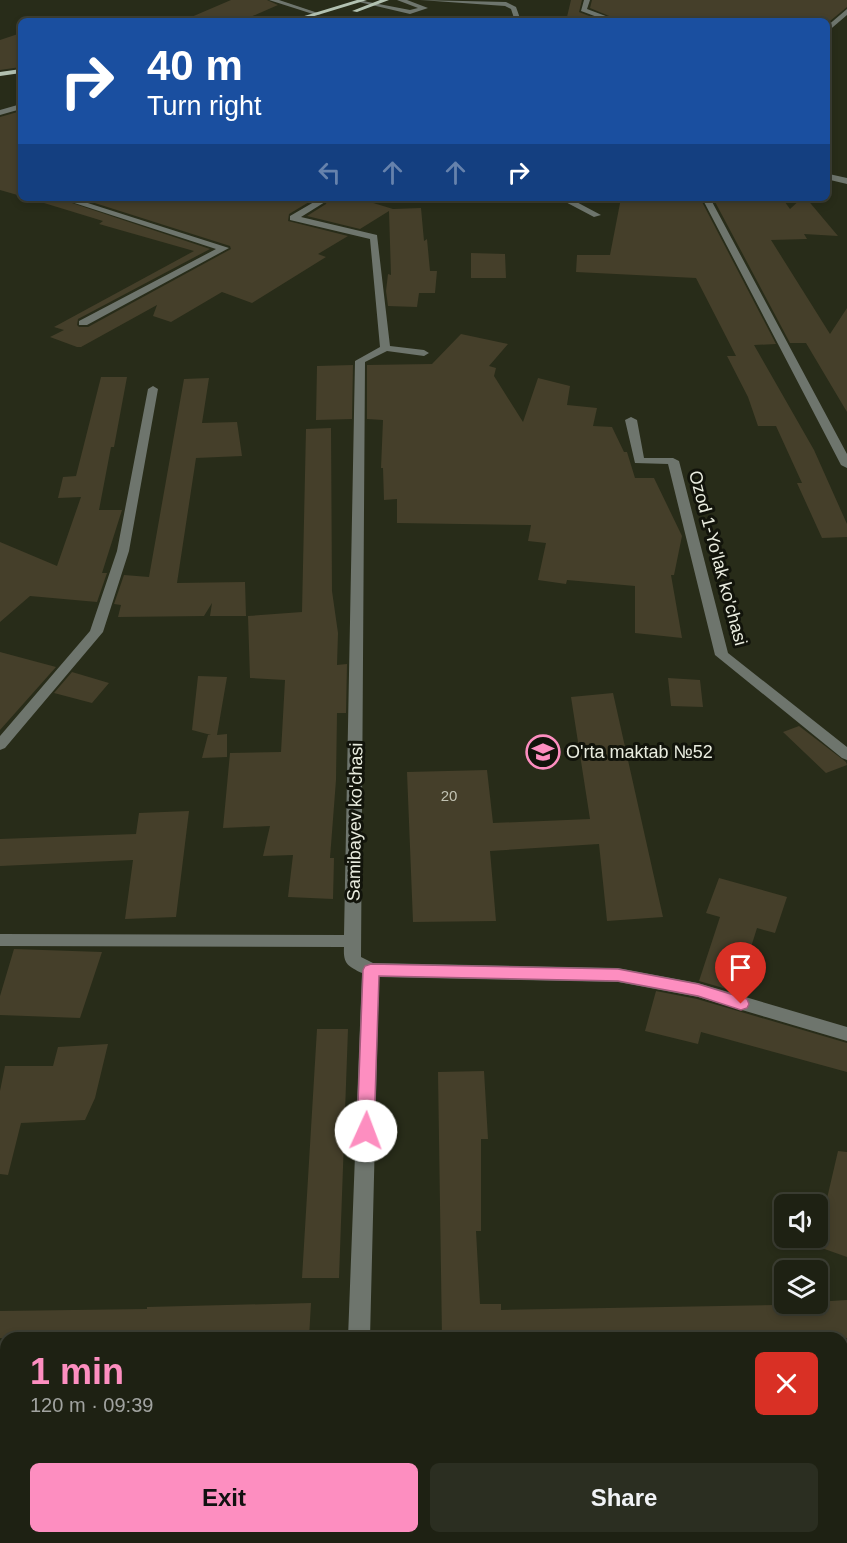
<!DOCTYPE html>
<html lang="en">
<head>
<meta charset="utf-8">
<style>
	:root { --surface:#1e2113; --page:#2b2e21; --text:#f1f3f6; --muted:#a1a3a0; --line:#3c3e33; --accent:#fd8ec0 }
	body { margin:0; font-family:Arial,sans-serif; background:var(--page); color:var(--text); height:100vh; display:flex; flex-direction:column; font-size:22px; white-space:nowrap }
	* { box-sizing:border-box; margin:0 }
	p { font-size:20px; color:var(--muted) }
	.icon { flex:none; width:33px; height:33px; fill:none; stroke:currentColor; stroke-width:2; stroke-linecap:round; stroke-linejoin:round }
	.map { position:relative; flex:1; overflow:hidden }
	.side { position:absolute; left:0px; top:1332px; width:848px; height:212px; display:flex; flex-direction:column; background:var(--surface); border-radius:18px 18px 0 0; box-shadow:0 3px 9px #0003,0 0 0 2px var(--line) }
	.side>* { flex:none }
	.guide { position:absolute; left:18px; top:18px; width:812px; height:183px; border-radius:9px; box-shadow:0 3px 9px #0003,0 0 0 2px var(--line); background:#1a4fa0; color:#fff; overflow:hidden }
	.buttons { position:absolute; left:774px; top:1194px; display:grid; gap:12px }
	.buttons a { display:grid; place-items:center; width:54px; height:54px; border-radius:9px; background:var(--surface); box-shadow:0 3px 9px #0003,0 0 0 2px var(--line); font-size:30px }
	.pin { position:absolute; display:grid; place-items:center; width:51px; height:51px; color:#fff; margin:-62px -26px; border-radius:50% 50% 50% 0; rotate:-45deg; box-shadow:0 0 6px #0007 }
	.pin .icon { rotate:45deg }
	.me { position:absolute; width:66px; margin:-33px; rotate:2deg; stroke-linejoin:round; filter:drop-shadow(0 0 4px #0008) }
	.turn { display:flex; align-items:center; gap:21px; height:126px; padding:0 30px; font-size:27px }
	.turn .icon { width:78px; height:78px; stroke-width:2.5 }
	.turn b { display:block; font-size:42px; line-height:51px }
	.lanes { display:flex; align-items:center; height:57px; padding:0 30px; background:#0003; justify-content:center; gap:30px; direction:ltr }
	.lanes .off { opacity:.35 }
	.round { display:grid; place-items:center; flex:none; width:63px; height:63px; border-radius:9px; background:var(--page) }
	.overview { display:flex; align-items:center; justify-content:space-between; height:102px; padding:0 30px }
	h1 { font-size:36px; font-weight:600; line-height:45px; color:var(--accent) }
	.action { display:flex; gap:12px; margin-top:auto; padding:12px 30px }
	.action a { flex:1; height:69px; border-radius:9px; background:var(--accent); color:#111; font-size:24px; font-weight:600; line-height:69px; text-align:center }
	.action a+a { background:var(--page); color:var(--text) }
	.map>svg:first-child { display:block }
	.building { fill:#453f2a }
	.lines { fill:none; stroke-linecap:round; stroke-linejoin:round }
	.minor { fill:#6e756d; fill-rule:evenodd }
	.major { fill:#b2c1b1; fill-rule:evenodd }
	.route { fill:#fd8ec0; stroke:#a45c7d; stroke-width:1.5 }
	.labels { text-anchor:middle; stroke-width:6; stroke-linejoin:round; paint-order:stroke }
	.number-label { font-size:15px; fill:#c1c2b2 }
	.street-label { font-size:18px; fill:#eaede0; stroke:#12140b }
	.poi-label { font-size:18px; fill:#eaede0; stroke:#12140b; text-anchor:start }
</style>
</head>
<body>
<div class="map">
<svg width="847" height="1543" viewBox="0 0 847 1543">
	<rect width="100%" height="100%" fill="#282c19"/>
	<path class="building" d="M231,0H267L278,5L241,21H182Z
		M571,0H582L579,12L602,21H566Z
		M592,0H847V7L830,21H621L590,8Z
		M21,33V67L0,70V40Z
		M21,111V196L0,190V117Z
		M45,198H57L210,249L78,319L77,325L79,327H88L231,249L230,246L79,198H303L309,202L289,214L288,221L348,236L318,254L326,257L252,303L222,292L171,322L153,316L157,305L81,347H77L50,337L64,330L54,327L194,251L99,224L103,221L44,203Z
		M323,198H357L393,209L421,208L424,241L427,239L430,271H437L435,293H419L417,307L388,306L386,291L388,274L391,275L389,211L360,229L307,216L326,204L327,201Z
		M621,198L647,200L700,198L776,344L754,345L814,450L847,524V537L822,538L797,483H802L776,426H758L748,397L727,356H736L696,278L576,272L577,255H610Z
		M713,198H782L790,209L802,198H806L838,236L804,234L807,239L771,240L830,334L847,308V412L806,343H790Z
		M471,253L505,254L506,278H471Z
		M461,334L508,344L489,366L496,368L494,376L523,422L538,378L570,386L567,405L597,408L593,426L612,427L624,452H627L635,478H654L682,536L674,575H671L682,638L635,633V586L567,580L566,584L538,580L546,543L528,541L531,525L397,523V499L384,500L383,468H381L383,420L367,419V365L432,364Z
		M353,365L352,419L316,420L317,366Z
		M101,377H127L114,447H111L99,510H122L102,573H107L97,602L30,596L0,622V542L57,566L81,497L58,498L63,477L76,476Z
		M209,378L202,423L237,422L242,456L196,458L177,583L245,582L246,616H210L212,603L204,616L118,617L121,605L114,604L124,575L149,577L184,379Z
		M331,428L332,591L338,633L337,665L347,664L346,713H337L336,780L330,858H334L333,899L288,897L293,855L263,856L270,826L223,828L230,753L281,752L285,680L250,678L248,616L302,612L306,429Z
		M0,652L56,667L0,730Z
		M72,672L109,683L92,703L54,693Z
		M198,676L227,677L217,735L227,734V757L202,758L208,735H211L192,730Z
		M668,678L700,680L703,707L671,706Z
		M613,693L663,917L607,921L599,844L490,851L496,921L413,922L407,772L487,770L493,823L590,819L571,697Z
		M799,726L846,762L847,765L826,773L783,732Z
		M189,811L176,917L125,919L133,860L0,866V839L136,834L139,813Z
		M719,878L787,897L775,933L757,928L737,992L699,981L720,917L706,913Z
		M14,949L102,952L80,1018L0,1015V996Z
		M656,991L697,999L847,1043V1072L701,1032L698,1044L645,1031Z
		M317,1029H348L339,1278H302Z
		M108,1044L95,1098L85,1120L21,1123L8,1175L0,1174V1091L5,1066H53L58,1047Z
		M484,1071L488,1139H481V1231H476L480,1304H501V1310L776,1305L775,1300H784V1304L847,1300V1338H442L438,1072Z
		M838,1151L847,1152V1257L816,1246Z
		M311,1303L309,1338H0V1311L147,1309V1307Z"/>
	<g class="lines">
		<path class="minor" d="M269,0H279L321,14L316,15Z
			M358,0L410,10L418,8L397,0H407L428,8L410,14L359,2Z
			M420,0L506,2L516,7L521,21H515L511,9L505,6Z
			M584,0H590L587,9L619,21H608L581,11Z
			M847,9V15L826,33V27Z
			M21,104V109L0,115V110Z
			M829,174L847,178V184L826,179V175Z
			M59,198H72L229,248L87,325H79V321L216,249Z
			M305,198H318L325,202L301,217L377,235L390,346L424,350L429,353L424,356L387,351L365,362L361,957L373,963L618,968L698,983L847,1027V1041L698,997L618,982L379,977L370,1338H348L362,973C348,966 343,964 344,947L0,946V934L344,935L355,361L380,347L370,239L290,220V216L314,202Z
			M558,198H569L601,215L594,217Z
			M702,198H710L847,454V468L841,465Z
			M153,386L158,389L129,551L103,632L5,748L0,750V736L90,631L117,551L148,389Z
			M631,417L637,420L644,458H673L679,461L728,653L847,747V760L842,758L715,655L668,464L635,463L625,420Z
			M842,1367H847V1387H842Z
			M0,1375H6V1395H0Z
			M330,1538H353L354,1543H330Z"/>
		<path class="major" d="M357,0H367L298,21H288Z
			M380,0H389L357,12L352,11Z
			M21,69V73L0,76V72Z"/>
	</g>
	<path class="route" d="M371,964L618,969L698,984L747,999L749,1004L747,1008L741,1010L698,996L618,981L379,976L374,1131L372,1136L366,1138L360,1136L357,1131L363,970L365,966Z"/>
	<defs>
		<symbol id="school-ring" viewBox="-11 -11 22 22"><circle r="9.5" fill="#12140b" stroke="#fd8ec0" stroke-width="1.5"/><path d="M0-5L7-2L0 1L-7-2ZM-4 1L0 2.5L4 1V4Q0 6-4 4Z" fill="#fd8ec0"/></symbol>
	</defs>
	<g fill-rule="evenodd">
		<use href="#school-ring" x="524" y="733" width="38" height="38"/>
	</g>
	<g class="labels">
		<g class="number-label">
			<text x="449" y="801">20</text>
		</g>
		<g class="street-label">
			<text transform="translate(718 558) rotate(75)" y="6">Ozod 1-Yo'lak ko'chasi</text>
			<text transform="translate(355 822) rotate(-89)" y="6">Samibayev ko'chasi</text>
		</g>
		<g class="poi-label">
			<text x="566" y="758">O'rta maktab №52</text>
		</g>
	</g>
</svg>
<div class="buttons">
<a><svg class="icon" aria-label="sound" viewBox="0 0 24 24"><path d="M4 9h4l5-4v14l-5-4H4zM17 9q2 3 0 6"/></svg></a>
<a><svg class="icon" aria-label="layers" viewBox="0 0 24 24"><path d="M12 4l9 5-9 5-9-5zM3 14l9 5 9-5"/></svg></a>
</div>
<div class="pin" style="left:741px;top:1004px;background:#d93025"><svg class="icon" aria-label="arrive" viewBox="0 0 24 24"><path d="M6 21V4h12l-3 4 3 4H6"/></svg></div>
<svg class="me" style="left:366px;top:1131px" viewBox="-20 -20 40 40"><circle r="19" fill="#fff"/><path d="M0-13L10 11 0 6-10 11z" fill="#fd8ec0"/></svg>
<div class="guide">
<div class="turn"><svg class="icon" aria-label="right" viewBox="0 0 24 24"><path d="M7 20v-9h11M14 6l5 5-5 5"/></svg><div><b>40 m</b>Turn right</div></div>
<div class="lanes"><svg class="icon off" aria-label="left" viewBox="0 0 24 24"><path d="M17 20v-9H6M10 6l-5 5 5 5"/></svg><svg class="icon off" aria-label="ahead" viewBox="0 0 24 24"><path d="M12 20V5M6 11l6-6 6 6"/></svg><svg class="icon off" aria-label="ahead" viewBox="0 0 24 24"><path d="M12 20V5M6 11l6-6 6 6"/></svg><svg class="icon" aria-label="right" viewBox="0 0 24 24"><path d="M7 20v-9h11M14 6l5 5-5 5"/></svg></div>
</div>
<section class="side">
<div class="overview"><div><h1>1 min</h1><p>120 m · 09:39</p></div><a class="round" style="background:#d93025;color:#fff"><svg class="icon" aria-label="close" viewBox="0 0 24 24"><path d="M6 6l12 12M18 6L6 18"/></svg></a></div>
<div class="action"><a>Exit</a><a>Share</a></div>
</section>
</div>
</body>
</html>
